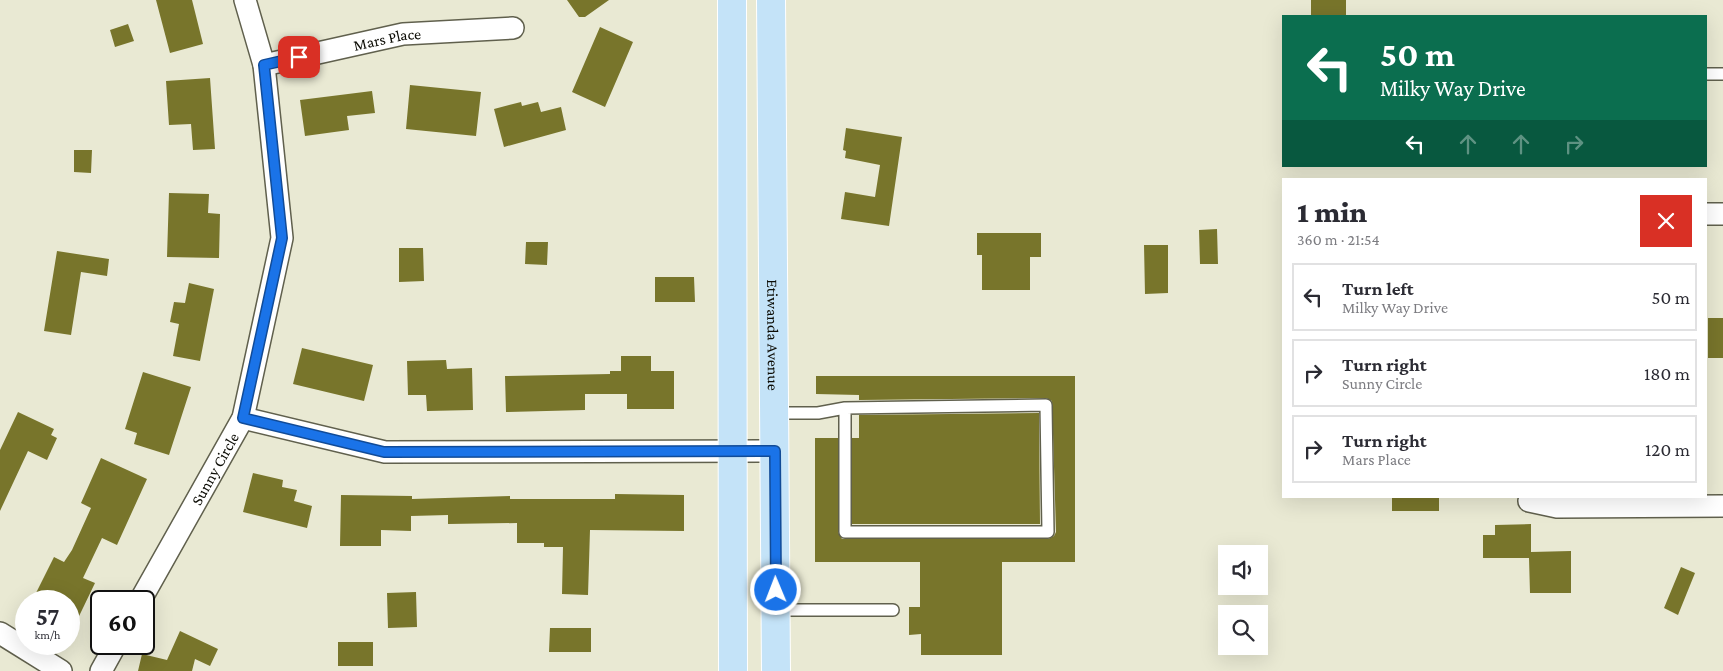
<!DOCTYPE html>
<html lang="en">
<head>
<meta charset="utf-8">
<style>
	:root { --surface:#fff; --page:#f2f2f3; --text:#2b2b33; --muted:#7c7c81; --line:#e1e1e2 }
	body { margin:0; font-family:"Crimson Pro",serif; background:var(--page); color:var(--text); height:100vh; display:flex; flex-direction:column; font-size:19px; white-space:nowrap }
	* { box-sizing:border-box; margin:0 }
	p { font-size:16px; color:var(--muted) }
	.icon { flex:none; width:28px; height:28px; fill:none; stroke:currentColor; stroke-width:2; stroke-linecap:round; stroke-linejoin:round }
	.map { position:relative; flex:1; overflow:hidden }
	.side { position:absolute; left:1282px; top:178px; width:425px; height:320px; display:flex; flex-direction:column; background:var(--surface); border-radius:0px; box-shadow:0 5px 20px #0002 }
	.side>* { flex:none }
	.banner { position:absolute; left:1282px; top:15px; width:425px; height:152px; border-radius:0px; box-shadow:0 5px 20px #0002; background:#0b6e4f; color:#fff; overflow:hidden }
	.tools { position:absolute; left:1218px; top:545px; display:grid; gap:10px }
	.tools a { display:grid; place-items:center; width:50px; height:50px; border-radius:0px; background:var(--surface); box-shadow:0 5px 20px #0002; font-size:25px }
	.speed { position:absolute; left:15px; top:590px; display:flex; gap:10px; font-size:25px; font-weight:700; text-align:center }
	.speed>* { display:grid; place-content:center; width:65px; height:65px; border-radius:50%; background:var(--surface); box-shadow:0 5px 20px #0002; line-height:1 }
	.speed small { font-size:12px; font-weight:400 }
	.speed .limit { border:2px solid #111; border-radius:8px; background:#fff; color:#111 }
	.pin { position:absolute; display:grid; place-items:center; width:42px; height:42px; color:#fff; margin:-21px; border-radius:10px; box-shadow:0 2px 8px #0006 }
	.me { position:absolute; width:55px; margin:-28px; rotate:359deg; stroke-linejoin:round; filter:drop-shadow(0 0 4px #0008) }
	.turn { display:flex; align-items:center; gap:18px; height:105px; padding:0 15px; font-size:22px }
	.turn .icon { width:65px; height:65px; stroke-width:2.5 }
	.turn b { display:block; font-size:35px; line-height:42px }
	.lanes { display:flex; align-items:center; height:48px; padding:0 15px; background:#0003; justify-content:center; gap:25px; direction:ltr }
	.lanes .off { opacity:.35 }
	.round { display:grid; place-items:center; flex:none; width:52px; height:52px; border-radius:0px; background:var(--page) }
	.summary { display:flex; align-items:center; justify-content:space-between; height:85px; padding:0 15px }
	h1 { font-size:30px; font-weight:800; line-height:38px }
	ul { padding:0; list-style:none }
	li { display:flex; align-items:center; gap:15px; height:68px; margin:0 10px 8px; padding:0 5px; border:2px solid var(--line); border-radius:0px }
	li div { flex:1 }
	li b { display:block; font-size:19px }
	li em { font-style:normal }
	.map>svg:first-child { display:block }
	.building { fill:#78752b }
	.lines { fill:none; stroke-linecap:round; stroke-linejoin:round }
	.lane-casing { stroke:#60604d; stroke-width:14 }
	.street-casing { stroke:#60604d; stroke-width:24 }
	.primary-casing { stroke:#fff; stroke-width:30 }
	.lane { stroke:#fff; stroke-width:11 }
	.street { stroke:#fff; stroke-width:21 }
	.primary { stroke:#c4e3f8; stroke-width:28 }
	.route-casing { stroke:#114b97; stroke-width:12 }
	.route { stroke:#1a73e8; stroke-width:9 }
	.labels { text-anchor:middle; stroke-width:4.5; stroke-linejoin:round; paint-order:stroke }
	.street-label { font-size:16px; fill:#0d0d06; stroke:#fff }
</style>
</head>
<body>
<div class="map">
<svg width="1723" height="671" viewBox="0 0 1723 671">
	<rect width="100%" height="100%" fill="#e9e9d3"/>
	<path class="building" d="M156,0H192L203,44L170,53Z
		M567,0H609L585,17H579Z
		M1311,0H1346V15L1311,16Z
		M128,24L134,41L115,47L110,30Z
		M600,27L633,42L605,107L572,92Z
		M210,78L215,149L193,150L191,124L169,125L166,81Z
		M410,85L481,92L476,136L406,129Z
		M372,91L375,113L347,116L349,130L305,136L300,100Z
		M521,102L522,106L538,102L541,112L561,107L566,130L504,147L494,109Z
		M846,128L902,137L889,226L841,219L845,192L875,197L880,165L845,158L846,151L843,150Z
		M74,150H92L91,173L74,172Z
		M169,193L209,194L208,213L220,214L219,258L167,257Z
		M1217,229L1218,264H1200L1199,230Z
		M977,233H1041V257H1030V290H982V255H977Z
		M526,242H548L547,265L525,264Z
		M1144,245H1168V293L1145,294Z
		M399,248H423L424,281L399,282Z
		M57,251L109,259L107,276L81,272L71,335L44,331Z
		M655,277H694L695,302H655Z
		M189,283L214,289L200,361L173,356L179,324L170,322L174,302L185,303Z
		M1708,318H1723V358H1708Z
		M302,348L373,365L364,401L293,384Z
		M621,356H651V371H674V409H627V394H585V410L506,412L505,376L610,374V371H621Z
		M446,360L447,369L472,368L473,410L427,411L426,395H408L407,361Z
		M143,372L191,387L169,455L134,444L137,433L125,429Z
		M816,376H1075V562H1002V655H921V634L909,635V607H920V562H815V438H838V532L842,539H1048L1054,536L1056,532L1052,401L1046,398L859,400V395L816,394Z
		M18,412L54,429L51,435L57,438L47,460L28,451L0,511V450Z
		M1039,413L1040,524H852V438H859V415Z
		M101,458L147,479L117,545L102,538L83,578L95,583L69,637V601H32L54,557L64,562L72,550L91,508L81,503Z
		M253,473L283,480L282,487L297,490L294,501L312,506L307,528L243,512Z
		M615,494L684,495V531L590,530L588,595L562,594L563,547H544V543H517V523L448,524V515L411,516V531L381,530V546H340L341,495L412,496V499L510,496V499H615Z
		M1392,496H1439V511H1392Z
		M1531,524V552L1571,551V593H1530L1529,558H1483V535H1495V525Z
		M1681,567L1695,573L1678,615L1664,608Z
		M416,592L417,627L388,628L387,593Z
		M550,628H591V652H549Z
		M180,631L218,649L210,666L195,659L192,671H138L142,654L167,660Z
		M338,642H373V666H338Z"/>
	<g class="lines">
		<defs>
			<path id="lane" d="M1706,74H1723
				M774,413H818L845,408L1046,405L1048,532H845V408
				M776,610H893"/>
			<g id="street">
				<path id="s1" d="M264,65L403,34L513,28"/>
				<path d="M1706,214H1723"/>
				<path d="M243,418L385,452L775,451"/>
				<path d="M1529,501L1557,507L1723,506"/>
				<path id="s2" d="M140,601L243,418L282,238L264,65L245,0"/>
				<path d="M0,633L61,671"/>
				<path d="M101,671L116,644"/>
			</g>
			<g id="primary">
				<path d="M732,0L733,671"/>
				<path id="s3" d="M771,0L776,671"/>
			</g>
		</defs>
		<use href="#lane" class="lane-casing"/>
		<use href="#street" class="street-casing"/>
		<use href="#primary" class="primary-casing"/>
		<use href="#lane" class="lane"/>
		<use href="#street" class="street"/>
		<use href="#primary" class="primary"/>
	</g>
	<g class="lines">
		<defs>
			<path id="route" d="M299,57L264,65L282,238L243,418L384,452L775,451L776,590"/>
		</defs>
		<use href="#route" class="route-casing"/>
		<use href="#route" class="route"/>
	</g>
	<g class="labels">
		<g class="street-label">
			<text dy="6" stroke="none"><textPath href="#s1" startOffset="126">Mars Place</textPath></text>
			<text dy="6" stroke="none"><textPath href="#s3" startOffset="335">Etiwanda Avenue</textPath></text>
			<text dy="6" stroke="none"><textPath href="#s2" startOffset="152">Sunny Circle</textPath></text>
		</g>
	</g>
</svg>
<div class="tools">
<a><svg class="icon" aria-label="sound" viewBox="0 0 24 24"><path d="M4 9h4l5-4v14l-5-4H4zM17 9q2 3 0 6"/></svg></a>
<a><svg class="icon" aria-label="search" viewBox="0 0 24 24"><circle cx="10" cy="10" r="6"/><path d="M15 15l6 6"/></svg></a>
</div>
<div class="speed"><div>57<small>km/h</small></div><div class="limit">60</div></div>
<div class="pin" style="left:299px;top:57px;background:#d93025"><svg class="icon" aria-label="arrive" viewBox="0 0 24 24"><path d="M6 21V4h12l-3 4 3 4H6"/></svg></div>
<svg class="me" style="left:776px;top:590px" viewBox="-20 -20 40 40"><circle r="17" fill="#1a73e8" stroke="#fff" stroke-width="3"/><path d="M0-11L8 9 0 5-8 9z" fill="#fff"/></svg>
<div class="banner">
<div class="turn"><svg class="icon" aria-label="left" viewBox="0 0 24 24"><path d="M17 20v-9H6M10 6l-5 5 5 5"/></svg><div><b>50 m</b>Milky Way Drive</div></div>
<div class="lanes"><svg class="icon" aria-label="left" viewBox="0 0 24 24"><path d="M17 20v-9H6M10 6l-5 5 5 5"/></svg><svg class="icon off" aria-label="ahead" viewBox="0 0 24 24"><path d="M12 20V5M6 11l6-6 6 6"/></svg><svg class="icon off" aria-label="ahead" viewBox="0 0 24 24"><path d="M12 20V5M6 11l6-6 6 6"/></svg><svg class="icon off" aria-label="right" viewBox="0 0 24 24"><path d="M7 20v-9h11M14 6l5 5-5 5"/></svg></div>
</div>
<section class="side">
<div class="summary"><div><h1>1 min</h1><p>360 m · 21:54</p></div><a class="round" style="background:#d93025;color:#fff"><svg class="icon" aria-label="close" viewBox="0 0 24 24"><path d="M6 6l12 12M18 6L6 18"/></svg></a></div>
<ul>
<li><svg class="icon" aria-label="left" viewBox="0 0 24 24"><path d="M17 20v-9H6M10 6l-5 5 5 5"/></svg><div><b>Turn left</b><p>Milky Way Drive</p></div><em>50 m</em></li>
<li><svg class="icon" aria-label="right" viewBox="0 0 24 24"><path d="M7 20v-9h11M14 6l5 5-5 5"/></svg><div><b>Turn right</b><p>Sunny Circle</p></div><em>180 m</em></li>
<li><svg class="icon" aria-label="right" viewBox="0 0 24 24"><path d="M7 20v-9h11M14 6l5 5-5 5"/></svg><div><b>Turn right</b><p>Mars Place</p></div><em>120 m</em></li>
</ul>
</section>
</div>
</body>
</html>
